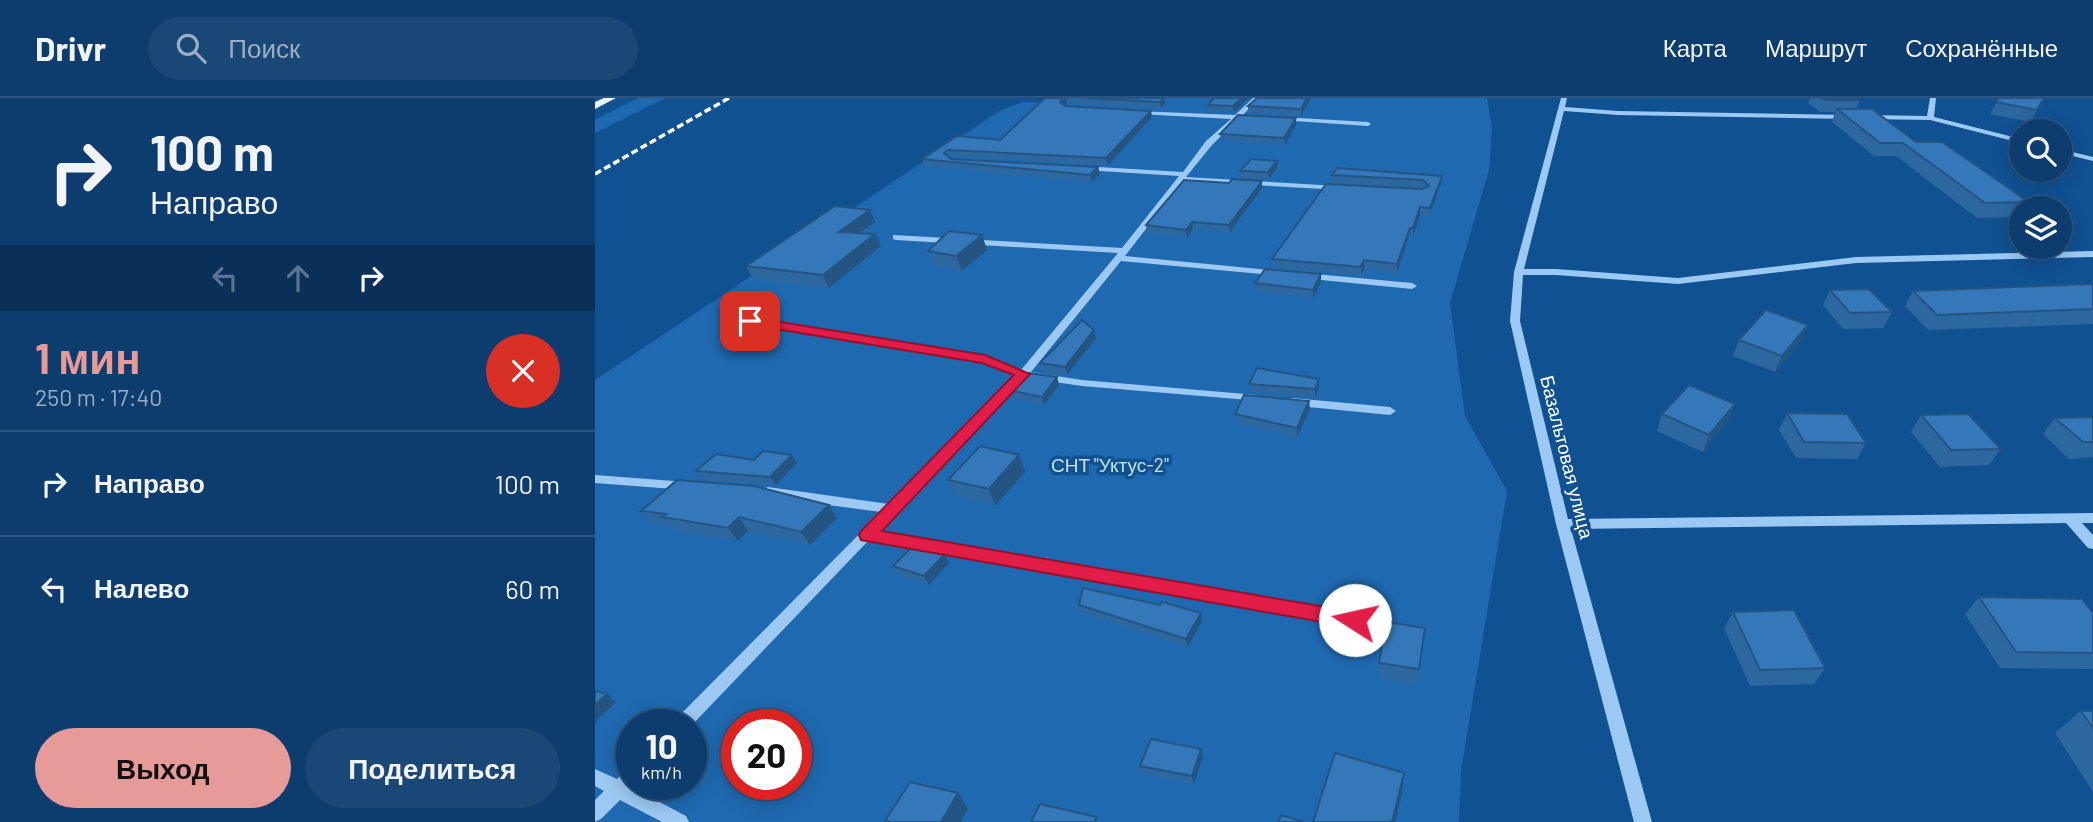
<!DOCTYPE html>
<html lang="ru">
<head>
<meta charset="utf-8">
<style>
	:root { --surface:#0c3d6e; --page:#1a4876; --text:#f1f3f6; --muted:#9aaec2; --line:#2c5681; --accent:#e69b98 }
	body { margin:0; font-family:Barlow,sans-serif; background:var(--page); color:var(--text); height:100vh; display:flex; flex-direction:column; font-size:26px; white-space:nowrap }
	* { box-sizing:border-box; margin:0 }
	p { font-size:23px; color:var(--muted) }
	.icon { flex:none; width:38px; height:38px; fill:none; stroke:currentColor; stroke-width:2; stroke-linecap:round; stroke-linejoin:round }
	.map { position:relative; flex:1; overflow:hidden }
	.sheet { display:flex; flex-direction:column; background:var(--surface); width:595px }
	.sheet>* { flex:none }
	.banner { background:#0c3d6e; color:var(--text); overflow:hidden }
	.tools { position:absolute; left:1414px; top:21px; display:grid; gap:14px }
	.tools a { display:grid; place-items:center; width:63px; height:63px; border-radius:50%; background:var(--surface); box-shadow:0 4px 18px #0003,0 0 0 2px var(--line); font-size:35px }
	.speed { position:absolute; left:21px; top:611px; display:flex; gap:14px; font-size:35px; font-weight:700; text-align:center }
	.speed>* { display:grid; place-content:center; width:91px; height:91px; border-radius:50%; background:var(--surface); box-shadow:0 4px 18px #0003,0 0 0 2px var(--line); line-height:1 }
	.speed small { font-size:18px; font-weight:400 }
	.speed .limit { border:10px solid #d22; background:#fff; color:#111 }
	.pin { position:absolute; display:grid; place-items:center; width:60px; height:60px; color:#fff; margin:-30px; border-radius:14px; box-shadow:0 4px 10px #0006 }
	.me { position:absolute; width:77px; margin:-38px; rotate:280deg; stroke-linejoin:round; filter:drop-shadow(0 0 5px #0008) }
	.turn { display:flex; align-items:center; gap:24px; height:147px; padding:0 35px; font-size:32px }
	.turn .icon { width:91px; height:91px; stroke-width:2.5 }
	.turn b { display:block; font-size:49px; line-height:60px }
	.lanes { display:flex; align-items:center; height:66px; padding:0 35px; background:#0003; justify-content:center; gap:35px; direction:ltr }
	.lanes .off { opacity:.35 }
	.round { display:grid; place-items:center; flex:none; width:74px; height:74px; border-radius:37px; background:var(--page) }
	.headline { display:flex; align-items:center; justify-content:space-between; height:119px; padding:0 35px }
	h1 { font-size:42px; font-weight:700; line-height:52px; color:var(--accent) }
	.cta { display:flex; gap:14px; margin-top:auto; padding:14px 35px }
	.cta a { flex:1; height:80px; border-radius:42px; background:var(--accent); color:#111; font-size:28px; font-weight:700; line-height:80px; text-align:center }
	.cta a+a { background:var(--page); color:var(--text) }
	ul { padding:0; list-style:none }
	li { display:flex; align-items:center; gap:21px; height:105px; padding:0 35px; border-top:2px solid var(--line) }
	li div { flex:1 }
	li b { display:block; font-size:26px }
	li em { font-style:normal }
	header { display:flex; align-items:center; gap:42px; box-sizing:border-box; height:98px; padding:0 35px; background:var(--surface); border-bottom:2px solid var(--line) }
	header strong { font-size:33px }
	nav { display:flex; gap:38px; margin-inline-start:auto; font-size:24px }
	.search { width:490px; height:63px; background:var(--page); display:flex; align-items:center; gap:18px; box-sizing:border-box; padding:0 24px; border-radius:38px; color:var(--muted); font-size:26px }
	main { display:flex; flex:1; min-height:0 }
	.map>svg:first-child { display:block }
	.green { fill:#1f69b0; fill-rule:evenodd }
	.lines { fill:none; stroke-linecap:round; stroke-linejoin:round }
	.minor { fill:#9cc9f3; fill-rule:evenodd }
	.major { fill:#e9f3ff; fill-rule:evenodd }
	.rail { stroke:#fff; stroke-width:3.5; stroke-dasharray:7 3.5; stroke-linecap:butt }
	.wall { fill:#2d67a0 }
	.shaded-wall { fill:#245482 }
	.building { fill:#3478ba; stroke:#245482; stroke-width:2 }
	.route { fill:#e11d48; stroke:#92132f; stroke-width:2 }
	.labels { text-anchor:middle; stroke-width:7; stroke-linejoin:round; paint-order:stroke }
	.street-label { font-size:19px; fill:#fff; stroke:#105192 }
	.park-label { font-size:19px; fill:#c4e2fe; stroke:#105192 }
</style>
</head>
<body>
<header>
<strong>Drivr</strong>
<div class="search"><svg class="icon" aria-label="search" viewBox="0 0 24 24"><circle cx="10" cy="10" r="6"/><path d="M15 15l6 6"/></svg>Поиск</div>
<nav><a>Карта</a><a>Маршрут</a><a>Сохранённые</a></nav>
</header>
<main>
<section class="sheet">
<div class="banner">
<div class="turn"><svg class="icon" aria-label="right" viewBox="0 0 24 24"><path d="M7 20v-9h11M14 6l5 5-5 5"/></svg><div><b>100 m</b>Направо</div></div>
<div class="lanes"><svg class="icon off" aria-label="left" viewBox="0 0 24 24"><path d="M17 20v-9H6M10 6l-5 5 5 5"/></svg><svg class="icon off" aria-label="ahead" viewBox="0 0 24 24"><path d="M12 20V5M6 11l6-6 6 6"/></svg><svg class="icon" aria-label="right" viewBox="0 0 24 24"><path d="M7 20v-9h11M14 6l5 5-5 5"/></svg></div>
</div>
<div class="headline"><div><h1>1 мин</h1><p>250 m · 17:40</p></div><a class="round" style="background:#d93025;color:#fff"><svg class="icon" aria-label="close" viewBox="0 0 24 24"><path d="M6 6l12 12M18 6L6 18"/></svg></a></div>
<ul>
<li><svg class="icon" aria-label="right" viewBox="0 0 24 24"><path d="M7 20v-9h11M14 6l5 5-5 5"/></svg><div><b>Направо</b></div><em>100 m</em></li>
<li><svg class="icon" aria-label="left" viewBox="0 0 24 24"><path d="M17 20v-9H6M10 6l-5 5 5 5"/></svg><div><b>Налево</b></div><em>60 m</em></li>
</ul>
<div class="cta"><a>Выход</a><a>Поделиться</a></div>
</section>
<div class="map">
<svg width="1498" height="724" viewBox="0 0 1498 724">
	<rect width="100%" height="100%" fill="#105192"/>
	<path class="green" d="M43,0H70L0,35V22Z
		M487,0H892L897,30L894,72L855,205L870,318L912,393L866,673L864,724H0V282L406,12L428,4L481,5ZM37,626H96V686H37ZM142,626H201V686H142Z"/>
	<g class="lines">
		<path class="minor" d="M658,0H665L617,47L591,79L743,88H746V92L588,83L530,158L684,173L687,174V178L526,163L436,274L487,282L662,297L668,301L666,303L487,288L431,280L283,434L786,521L791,523L793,527L791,531L786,533L274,442L96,628L79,626L81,621L286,414L173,399L168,397L167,394L168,391L173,389L294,406L421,277L388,264L155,226L151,225V221L390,258L426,272L523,155L301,142L298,141V137L527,150L584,78L489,72H486V68L588,74L611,43L636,21L543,16L540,14L541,13L640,17Z
			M966,0H972L970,9L1023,13L1254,17L1257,19L1254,21L1023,17L969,13L929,171H961L1083,180L1261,159L1498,153V159L1261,165L1083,186L961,177H928L925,223L973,421L1498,415V425H1487L1498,437V451L1493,450L1471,425L976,431L1057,724H1039L961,426L915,223L919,174Z
			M1335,0H1341L1339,19L1426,41V45L1335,22L1272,21L1269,19L1272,17L1332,18Z
			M686,19L773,24L776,26L773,28L684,22L683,21Z
			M1465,51L1498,59V63L1465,55Z
			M709,175L817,185L822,188L817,191L706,180V176Z
			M697,300L795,309L801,313L795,317L693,307L691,304Z
			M0,377L92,384L98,388L92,392L0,385Z
			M37,670V686H41L38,690L91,718L94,724H67L25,702L6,721L0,724V702L9,693L0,688V671L22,681L31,672Z"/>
		<path class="major" d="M9,0H21L0,11V4Z"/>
		<path class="rail" d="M0,76L134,0"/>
	</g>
	<path class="wall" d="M450,0H569L570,6L566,10L472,5L469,7L557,19L513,67L355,58L354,59L356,61L503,69L505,76L497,84L330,68L327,61L362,38L405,42Z
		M619,0H654L639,14L614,13L613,7Z
		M716,0L706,18L653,15V8Z
		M1215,0H1262L1265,2L1261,11L1434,104L1431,110H1426V119L1382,120L1301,58H1279L1237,24L1240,14H1225L1213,5Z
		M1404,0H1449L1435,24L1395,16Z
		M701,27L690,47L626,42L625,36Z
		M682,63V70L674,81L646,80L645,73Z
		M737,77L847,78L846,86L834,118L825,117L818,138H814L802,175L769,171L766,178L678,169L677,161L828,91L737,85Z
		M667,83V90L635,134L598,131L592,140L552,135L551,127L634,85Z
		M275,112L280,124L265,135L286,148L234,190L158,181L151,168Z
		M387,137L392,152L367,173L339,168L333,153Z
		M726,176V184L718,200L661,193L660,185Z
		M1498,186V226L1333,232L1310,208L1318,193Z
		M1235,192L1297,214L1288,230L1248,231L1228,207Z
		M501,240L472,277L447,273L445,265Z
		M1144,242L1206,243L1180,274L1138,258Z
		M462,279L464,287L449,307L420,301L417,293Z
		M654,286L724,290L720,300L655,294Z
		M1140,306L1133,322L1108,354L1062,333L1067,316Z
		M715,311L702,339L641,325L640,316Z
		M1192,315L1271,345L1262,361L1201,360L1184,332Z
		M1326,317L1406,351L1394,367L1345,369L1316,334Z
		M1498,319V359L1474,361L1448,336L1460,320Z
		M424,357L430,374L400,408L361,398L353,382Z
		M159,362L202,365L181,387L107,382L101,373Z
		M46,413L242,420L215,447L153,433L143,443L78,432L75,428L57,426Z
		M354,465L334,487L303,477L298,468Z
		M1384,499L1498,515V571L1405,570L1370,516Z
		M484,507H565L607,523L593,549L487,515Z
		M1138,514L1230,570L1219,586L1155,588L1129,530Z
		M830,530L823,587L783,581L784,565Z
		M1486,613H1498V694L1460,635Z
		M606,651L608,659L599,686L547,676L545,668Z"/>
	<path class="shaded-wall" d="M469,0H471L472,5L468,8L465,4L466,2Z
		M569,0L570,6L566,10L565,4Z
		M647,0H654L639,14L638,8Z
		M712,0H716L706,18V11Z
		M556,13L557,19L513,67L511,60Z
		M701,20V27L690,47L689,40Z
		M682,63V70L674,81L673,74Z
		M503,69L505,76L497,84L495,77Z
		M847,78L846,86L834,118L835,110Z
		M667,83V90L635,134L634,127Z
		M825,109V117L818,138V130Z
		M275,112L280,124L249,146L244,134Z
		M597,124L598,131L592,140L591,132Z
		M815,130L814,138L802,175V166Z
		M280,136L286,148L234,190L228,177Z
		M387,137L392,152L367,173L361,158Z
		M769,162V171L766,178V169Z
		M726,176V184L718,200V192Z
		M1213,227L1206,243L1180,274L1187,258Z
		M499,232L501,240L472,277L470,269Z
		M462,279L464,287L449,307L447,299Z
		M724,281V290L720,300V291Z
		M714,303L715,311L702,339V330Z
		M1140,306L1133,322L1108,354L1114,337Z
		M197,357L202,365L181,387L175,379Z
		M424,357L430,374L400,408L394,391Z
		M234,407L242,420L215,447L206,434Z
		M144,419L153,433L143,443L133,430Z
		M350,456L354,465L334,487L329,478Z
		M606,515L607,523L593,549L591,541Z
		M12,596L21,604L0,624V607Z
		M606,651L608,659L599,686L597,678Z
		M809,675L807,696L800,724H797Z
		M363,695L373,710L366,724H346Z"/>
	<path class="building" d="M450,0H469L466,2L465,4L470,8L556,13L511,60L353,52L349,55L356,61L503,69L495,77L327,61L362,38L405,42Z
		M488,0H569L565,4Z
		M619,0H647L638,8L613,7Z
		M662,0H712L706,11L653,8Z
		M1227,0H1262L1265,2H1230Z
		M1404,0H1449L1442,12L1401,4Z
		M1242,11H1277L1321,44H1347L1434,104L1390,105L1308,45H1285Z
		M643,17L701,20L689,40L625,36Z
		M656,61L682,63L673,74L645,73Z
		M742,70L847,78L835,110L825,109L818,130H815L802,166L769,162L766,169L677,161L731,86L827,91L834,88L828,82L737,77Z
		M637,81L667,83L634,127L597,124L591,132L551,127L589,82L634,85Z
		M240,108L275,112L244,134L280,136L228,177L151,168Z
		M354,133L387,137L361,158L333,153Z
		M670,171L726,176L718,192L660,185Z
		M1498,186V211L1342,217L1318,193Z
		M1274,191L1297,214L1255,215L1235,192Z
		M1171,212L1213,227L1187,258L1144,242Z
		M487,222L499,232L470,269L445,265Z
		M662,270L724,281L720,291L654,286Z
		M434,275L462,279L447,299L417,293Z
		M1094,287L1140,306L1114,337L1067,316Z
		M649,297L714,303L702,330L640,316Z
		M1192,315L1252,316L1271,345L1209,344Z
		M1373,316L1406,351L1356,352L1326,317Z
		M1498,319V344H1488L1460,320Z
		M385,348L424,357L394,391L353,382Z
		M168,353L197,357L175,379L101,373L121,356L159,362Z
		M82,382L159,388L234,407L206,434L144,419L133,430L67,419L71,416L46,413Z
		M319,447L350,456L329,478L298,468Z
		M488,490L565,507L567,504L606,515L591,541L484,507Z
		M1384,499L1487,501L1498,515V555L1421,554Z
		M1199,512L1230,570L1165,572L1138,514Z
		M791,524L830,530L824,571L784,565Z
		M0,593L12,596L0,607Z
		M1486,613H1498V630Z
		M556,641L606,651L597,678L545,668Z
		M740,655L809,675L797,724H718Z
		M315,684L363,695L346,724H295L290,723Z
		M445,706L502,719L499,724H436Z
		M686,717L710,724H683Z"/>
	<path class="route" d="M155,219L390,257L435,276L287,433L760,514L767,517L770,522L767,528L760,530L266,442L264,437L266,433L419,277L387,265L150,226L149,223Z"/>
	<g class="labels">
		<g class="street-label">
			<text transform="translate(972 359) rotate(76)" y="7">Базальтовая улица</text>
		</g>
		<g class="park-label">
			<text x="515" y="374">СНТ "Уктус-2"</text>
		</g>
	</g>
</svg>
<div class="tools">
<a><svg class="icon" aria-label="search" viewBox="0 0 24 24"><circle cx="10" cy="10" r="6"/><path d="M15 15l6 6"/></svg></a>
<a><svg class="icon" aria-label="layers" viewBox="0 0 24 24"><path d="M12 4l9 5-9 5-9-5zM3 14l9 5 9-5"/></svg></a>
</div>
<div class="speed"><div>10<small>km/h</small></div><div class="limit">20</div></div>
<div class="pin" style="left:155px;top:223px;background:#d93025"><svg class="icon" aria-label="arrive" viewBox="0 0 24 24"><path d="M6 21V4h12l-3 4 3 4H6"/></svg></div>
<svg class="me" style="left:760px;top:522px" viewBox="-20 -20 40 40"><circle r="19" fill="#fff"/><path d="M0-13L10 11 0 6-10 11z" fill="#e11d48"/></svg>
</div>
</main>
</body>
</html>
